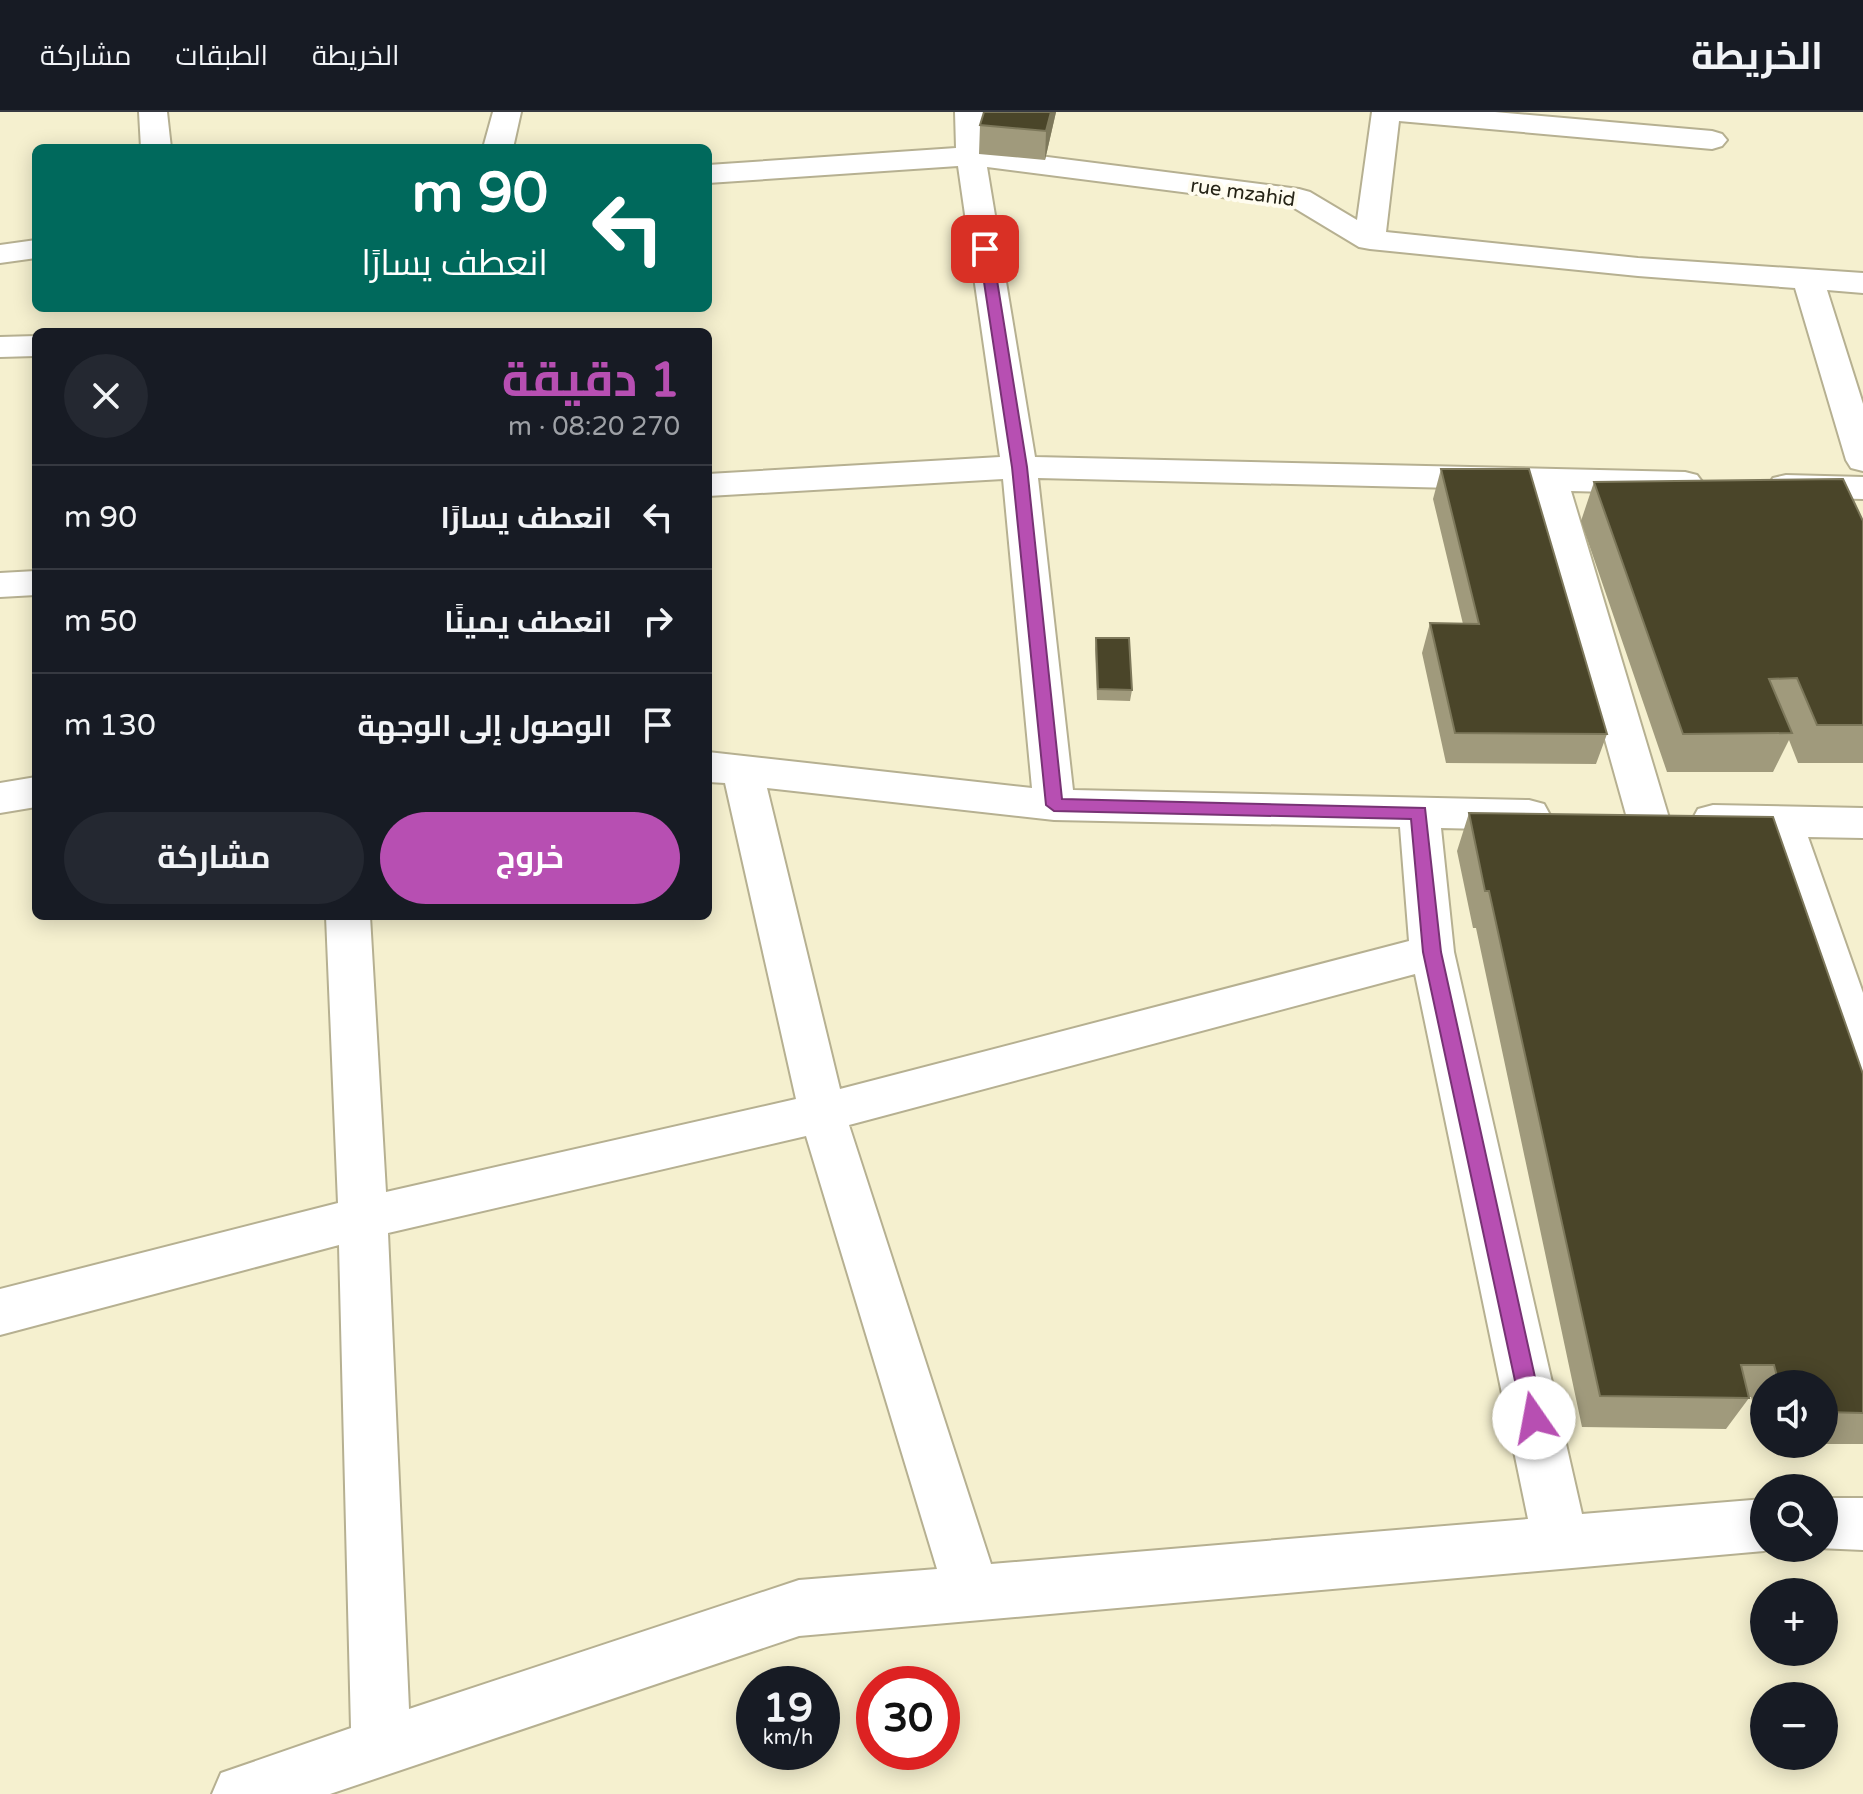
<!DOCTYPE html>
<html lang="ar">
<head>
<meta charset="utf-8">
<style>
	:root { --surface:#171b24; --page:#242831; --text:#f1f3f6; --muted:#9ea1a6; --line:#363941; --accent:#b74fb2 }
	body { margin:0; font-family:"Varela Round",Cairo,sans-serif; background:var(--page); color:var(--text); direction:rtl; height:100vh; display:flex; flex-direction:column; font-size:30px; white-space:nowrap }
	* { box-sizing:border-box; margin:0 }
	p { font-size:26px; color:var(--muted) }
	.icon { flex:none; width:44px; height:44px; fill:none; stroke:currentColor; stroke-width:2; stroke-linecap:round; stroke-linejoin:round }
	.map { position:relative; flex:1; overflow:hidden; direction:ltr }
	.sheet { position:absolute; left:32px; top:216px; width:680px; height:592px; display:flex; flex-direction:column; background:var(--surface); border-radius:12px; box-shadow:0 4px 20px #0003; direction:rtl }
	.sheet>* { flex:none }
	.guide { position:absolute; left:32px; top:32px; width:680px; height:168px; border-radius:12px; box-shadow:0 4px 20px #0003; direction:rtl; background:#00695c; color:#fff; overflow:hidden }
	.fabs { position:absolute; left:1750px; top:1258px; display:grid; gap:16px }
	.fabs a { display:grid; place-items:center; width:88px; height:88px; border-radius:50%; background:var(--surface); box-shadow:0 4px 20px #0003; font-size:40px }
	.speed { position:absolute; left:736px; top:1554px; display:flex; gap:16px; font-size:40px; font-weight:700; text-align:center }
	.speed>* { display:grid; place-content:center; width:104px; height:104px; border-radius:50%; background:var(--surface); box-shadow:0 4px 20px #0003; line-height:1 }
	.speed small { font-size:20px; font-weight:400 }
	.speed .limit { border:12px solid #d22; background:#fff; color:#111 }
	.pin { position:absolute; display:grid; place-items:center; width:68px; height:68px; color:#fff; margin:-34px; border-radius:16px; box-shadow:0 4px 12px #0006 }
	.me { position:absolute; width:88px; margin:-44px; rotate:348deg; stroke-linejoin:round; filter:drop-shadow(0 0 6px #0008) }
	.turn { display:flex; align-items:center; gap:28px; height:168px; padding:0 32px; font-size:36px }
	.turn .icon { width:104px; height:104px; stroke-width:2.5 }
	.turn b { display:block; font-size:56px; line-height:68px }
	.round { display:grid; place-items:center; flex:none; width:84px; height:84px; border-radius:42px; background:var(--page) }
	.head { display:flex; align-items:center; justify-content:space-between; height:136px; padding:0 32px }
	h1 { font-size:48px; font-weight:700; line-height:60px; color:var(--accent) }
	.primary-button { display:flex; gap:16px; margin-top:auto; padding:16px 32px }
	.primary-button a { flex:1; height:92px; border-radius:48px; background:var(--accent); color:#fff; font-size:32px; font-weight:700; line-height:92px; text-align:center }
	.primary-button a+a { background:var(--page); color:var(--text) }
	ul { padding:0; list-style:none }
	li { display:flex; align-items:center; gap:24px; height:104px; padding:0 32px; border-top:2px solid var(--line) }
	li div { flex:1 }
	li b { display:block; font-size:30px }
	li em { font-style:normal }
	header { display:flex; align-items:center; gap:48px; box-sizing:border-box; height:112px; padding:0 40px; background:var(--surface); border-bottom:2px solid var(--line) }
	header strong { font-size:38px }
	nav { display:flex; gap:44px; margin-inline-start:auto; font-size:28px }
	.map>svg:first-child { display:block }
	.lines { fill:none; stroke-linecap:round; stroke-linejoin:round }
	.minor-casing { stroke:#b6b091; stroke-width:4 }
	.minor { fill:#fff; fill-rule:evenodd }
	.wall { fill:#a09a7c }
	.shaded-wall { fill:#7d785b }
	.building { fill:#4a4529; stroke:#7d785b; stroke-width:2 }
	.route { fill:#b74fb2; stroke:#773374; stroke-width:2 }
	.labels { text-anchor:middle; stroke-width:8; stroke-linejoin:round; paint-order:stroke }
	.far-street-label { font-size:20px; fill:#262417; stroke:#fffcef }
</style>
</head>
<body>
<header>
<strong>الخريطة</strong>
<nav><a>الخريطة</a><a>الطبقات</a><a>مشاركة</a></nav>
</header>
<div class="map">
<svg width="1863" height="1682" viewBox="0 0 1863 1682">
	<rect width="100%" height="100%" fill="#f5f0cf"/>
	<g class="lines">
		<defs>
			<path id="minor" d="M139,0H167L171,36H141Z
				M493,0H521L513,36H483Z
				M955,0H983L985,37L1299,77L1310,80L1357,108L1372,0H1495L1712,19L1722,22L1727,28L1722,34L1712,37L1399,9L1386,120L1638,146L1863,161V181L1827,178L1863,292V359L1851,356L1846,348L1795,176L1638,164L1370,137L1359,135L1291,94L987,55L1035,345L1685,360L1697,363L1703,371L1697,379L1685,382L1571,379L1669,706L1663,717L1648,721L1633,717L1627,706L1535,378L1038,366L1073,678L1529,688L1544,692L1550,703L1544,714L1529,718L1441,716L1454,840L1582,1402L1764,1387V1436H1772L1764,1439L799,1524L330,1682H212L221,1661L351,1616L339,1133L0,1223V1177L338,1091L326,804H370L386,1080L796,987L725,671L708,670V640L1032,676L1003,367L708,384V362L1000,345L958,54L708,71V53L956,36ZM767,676L1054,708L1400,715L1409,829L840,977ZM1415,862L1528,1407L991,1452L849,1013ZM806,1024L937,1457L799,1468L409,1597L388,1121Z
				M36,128V146L0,151V133Z
				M36,224V244L0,245V225Z
				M1786,363L1863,365V387L1786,385L1773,382L1768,374L1773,366Z
				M36,459V483L0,485V461Z
				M36,665V695L0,701V671Z
				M1713,693L1863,696V726L1808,725L1863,881V965L1847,959L1840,946L1765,724L1713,723L1698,719L1692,708L1698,697Z
				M1824,1386H1863V1438L1818,1436H1824Z"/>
		</defs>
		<use href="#minor" class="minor-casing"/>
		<use href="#minor" class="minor"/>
	</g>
	<path class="wall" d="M1056,0L1045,48L979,42L980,13Z
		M1441,357L1607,622L1596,652L1446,651L1422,541L1430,511L1463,512L1433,387Z
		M1594,370L1863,409V651H1798L1789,628L1773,660H1667L1581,409Z
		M1096,526L1132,578L1130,589L1097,588L1095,537Z
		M1469,701L1863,962V1332H1824V1272H1764V1331L1751,1285H1749V1286L1726,1317L1582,1315L1476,816H1473L1457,739Z"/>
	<path class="shaded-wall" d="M1051,0H1056L1045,48L1046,19Z"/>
	<path class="building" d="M984,0H1051L1046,19L980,13Z
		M1441,357H1529L1607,622L1455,621L1430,511L1479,512Z
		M1843,367L1863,409V613H1817L1797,566L1769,567L1792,621L1683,622L1594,370Z
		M1096,526H1129L1132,578L1098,577Z
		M1469,701L1773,705L1863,962V1301L1824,1300V1272H1779L1774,1253H1741L1749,1286L1600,1284L1489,779H1485Z"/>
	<path class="route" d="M985,133L992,137L1027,355L1062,687L1425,696L1441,840L1544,1306L1541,1314L1534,1316L1526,1314L1523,1306L1423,840L1411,707L1054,699L1046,693L1012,355L979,137Z"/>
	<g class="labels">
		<g class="far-street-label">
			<text transform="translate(1243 80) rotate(8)" y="7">rue mzahid</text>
		</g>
	</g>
</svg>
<div class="fabs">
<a><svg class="icon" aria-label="sound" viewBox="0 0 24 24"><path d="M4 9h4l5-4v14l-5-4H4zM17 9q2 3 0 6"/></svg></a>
<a><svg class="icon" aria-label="search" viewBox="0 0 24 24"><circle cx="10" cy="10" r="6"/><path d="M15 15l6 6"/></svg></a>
<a>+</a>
<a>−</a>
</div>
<div class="speed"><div>19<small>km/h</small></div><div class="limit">30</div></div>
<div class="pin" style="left:985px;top:137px;background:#d93025"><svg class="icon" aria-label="arrive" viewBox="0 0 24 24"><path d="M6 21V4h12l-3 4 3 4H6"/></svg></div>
<svg class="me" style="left:1534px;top:1306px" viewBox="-20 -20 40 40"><circle r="19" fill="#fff"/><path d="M0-13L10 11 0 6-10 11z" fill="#b74fb2"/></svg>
<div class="guide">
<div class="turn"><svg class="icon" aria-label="left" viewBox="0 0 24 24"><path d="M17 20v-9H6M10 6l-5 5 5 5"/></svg><div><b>90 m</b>انعطف يسارًا</div></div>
</div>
<section class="sheet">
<div class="head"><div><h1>1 دقيقة</h1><p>270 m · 08:20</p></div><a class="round"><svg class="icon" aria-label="close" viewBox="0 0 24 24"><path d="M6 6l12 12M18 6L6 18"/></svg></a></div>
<ul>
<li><svg class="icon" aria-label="left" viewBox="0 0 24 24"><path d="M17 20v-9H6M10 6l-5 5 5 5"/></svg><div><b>انعطف يسارًا</b></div><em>90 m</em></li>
<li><svg class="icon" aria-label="right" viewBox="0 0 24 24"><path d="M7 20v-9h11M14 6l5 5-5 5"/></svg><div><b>انعطف يمينًا</b></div><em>50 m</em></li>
<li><svg class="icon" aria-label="arrive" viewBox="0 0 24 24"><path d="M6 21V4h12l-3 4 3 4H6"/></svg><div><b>الوصول إلى الوجهة</b></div><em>130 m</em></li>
</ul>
<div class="primary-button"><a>خروج</a><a>مشاركة</a></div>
</section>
</div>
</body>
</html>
